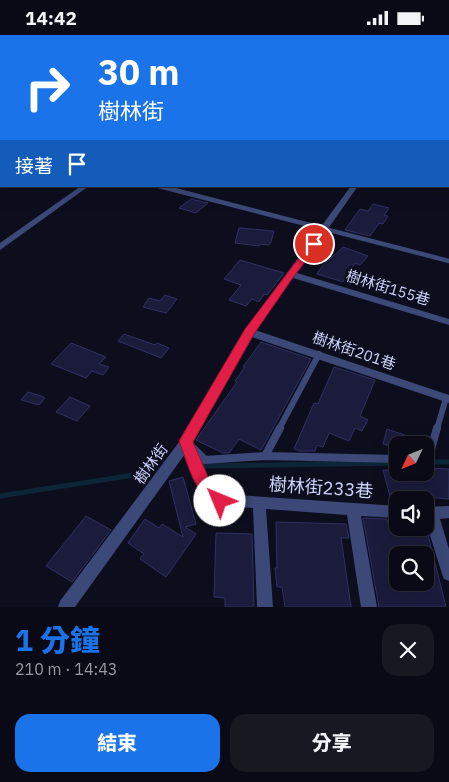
<!DOCTYPE html>
<html lang="zh-TW">
<head>
<meta charset="utf-8">
<style>
	:root { --surface:#0a0a16; --page:#181823; --text:#f1f3f6; --muted:#999aa1; --line:#2a2b35; --accent:#1a73e8 }
	body { margin:0; font-family:"IBM Plex Sans","Noto Sans TC",sans-serif; background:var(--page); color:var(--text); height:100vh; display:flex; flex-direction:column; font-size:19px; white-space:nowrap }
	* { box-sizing:border-box; margin:0 }
	p { font-size:16px; color:var(--muted) }
	.icon { flex:none; width:28px; height:28px; fill:none; stroke:currentColor; stroke-width:2; stroke-linecap:round; stroke-linejoin:round }
	.map { position:relative; height:572px; overflow:hidden }
	.side { display:flex; flex-direction:column; background:var(--surface); flex:1 }
	.side>* { flex:none }
	.top-card { position:absolute; left:0px; top:0px; width:450px; height:152px; box-shadow:0 5px 20px #0002,0 0 0 1px var(--line); background:#1a73e8; color:#fff; overflow:hidden }
	.needle { width:32px; rotate:227deg }
	.fabs { position:absolute; left:389px; top:401px; display:grid; gap:10px }
	.fabs a { display:grid; place-items:center; width:45px; height:45px; border-radius:10px; background:var(--surface); box-shadow:0 5px 20px #0002,0 0 0 1px var(--line); font-size:25px }
	.pin { position:absolute; display:grid; place-items:center; width:42px; height:42px; color:#fff; margin:-21px; border:2px solid #fff; border-radius:50%; box-shadow:0 1px 5px #0007 }
	.me { position:absolute; width:55px; margin:-28px; rotate:315deg; stroke-linejoin:round; filter:drop-shadow(0 0 4px #0008) }
	.turn { display:flex; align-items:center; gap:18px; height:105px; padding:0 15px; font-size:22px }
	.turn .icon { width:65px; height:65px; stroke-width:2.5 }
	.turn b { display:block; font-size:35px; line-height:42px }
	.then { display:flex; align-items:center; height:48px; padding:0 15px; background:#0003; gap:10px; font-size:19px }
	.round { display:grid; place-items:center; flex:none; width:52px; height:52px; border-radius:15px; background:var(--page) }
	.summary { display:flex; align-items:center; justify-content:space-between; height:85px; padding:0 15px }
	h1 { font-size:30px; font-weight:800; line-height:38px; color:var(--accent) }
	.cta { display:flex; gap:10px; margin-top:auto; padding:10px 15px }
	.cta a { flex:1; height:58px; border-radius:15px; background:var(--accent); color:#fff; font-size:20px; font-weight:800; line-height:58px; text-align:center }
	.cta a+a { background:var(--page); color:var(--text) }
	.status { display:flex; justify-content:space-between; align-items:center; height:35px; padding:0 25px; background:var(--surface); direction:ltr }
	.status svg { height:14px; fill:currentColor }
	.map>svg:first-child { display:block }
	.lines { fill:none; stroke-linecap:round; stroke-linejoin:round }
	.stream { stroke:#0c2637; stroke-width:5 }
	.building { fill:#1b1c3c; stroke:#2f3166; fill-rule:evenodd }
	.service-far2 { stroke:#3c4878; stroke-width:4.5 }
	.service-far1 { stroke:#3c4878; stroke-width:6 }
	.service { stroke:#3c4878; stroke-width:8 }
	.minor { fill:#3c4878; fill-rule:evenodd }
	.primary { fill:#975df2; fill-rule:evenodd }
	.rail { stroke:#13e2c5; stroke-width:2; stroke-dasharray:4 3; stroke-linecap:butt }
	.route { fill:#e11d48; stroke:#92132f }
	.labels { text-anchor:middle; stroke-width:5; stroke-linejoin:round; paint-order:stroke }
	.street-label { font-size:15px; fill:#cdd3fb; stroke:#0d0e1d }
	.near-street-label { font-size:18px; fill:#cdd3fb; stroke:#0d0e1d }
</style>
</head>
<body>
<div class="status"><b>14:42</b><svg viewBox="0 0 49 12"><path d="M0 12V9h3v3zM5 12V6h3v6zM10 12V3h3v9zM15 12V0h3v12zM26 1h20v11H26zM47 4h2v5h-2z"/></svg></div>
<div class="map">
<svg width="449" height="572" viewBox="0 0 449 572">
	<rect width="100%" height="100%" fill="#0d0e1d"/>
	<g class="lines">
		<path class="stream" d="M427,427H449
			M199,431L398,428
			M0,461L140,439"/>
	</g>
	<path class="building" d="M191,164L208,168L196,178L179,173Z
		M373,169L389,173L384,180L388,181L383,189L379,188L370,201L345,195L360,174L368,176Z
		M239,193L274,196L271,207L269,210L260,209L259,211L235,208Z
		M343,212L368,221L360,230L355,228L343,247L317,239L327,224L329,225Z
		M240,225L284,238L267,260L264,259L259,267L252,264L246,271L229,265L241,250L224,244Z
		M165,260L177,264L166,278L143,272L149,263L160,266Z
		M124,299L155,310L157,308L169,313L161,323L118,306Z
		M261,307L311,324L261,415L239,404L229,418H223L196,405L237,347L235,346L245,332H243Z
		M71,308L106,322L99,329L109,332L103,340L92,336L86,343L51,329Z
		M334,332L375,345L360,381L368,385L362,396L355,393L349,406L329,398L323,412L317,410L315,416H300L294,414L314,368L318,369Z
		M28,357L41,361L45,363L39,370L21,365Z
		M70,362L90,371L77,386L56,377Z
		M387,394L410,402L408,410H398V414L383,409Z
		M425,433L449,434V464L424,462L425,465H391L383,435H398V438H425Z
		M183,442L196,489L185,492L196,499L166,542L140,524L144,519L128,508L145,484L159,493L162,489L183,502L169,446Z
		M222,451L243,452L242,458L224,457Z
		M86,481L111,495L72,547L46,531Z
		M363,483L387,484L389,492H426L446,572H379ZM395,520H425V548H398V531Z
		M276,487L346,489L349,503H341L351,572H285L282,552H277L275,533H277Z
		M216,498L252,499L254,572H225V563L214,562Z"/>
	<g class="lines">
		<path class="service-far2" d="M159,151L449,226"/>
		<path class="service-far1" d="M279,394L319,319
			M437,394L446,363"/>
		<path class="service" d="M191,411L205,425L265,421L398,424
			M265,421L280,393
			M425,425H428L437,393"/>
		<path class="minor" d="M0,107H1V111H0Z
			M81,151H89L0,215V208Z
			M351,151H358L297,238L449,284V290L293,243L255,295L449,360V368L252,302L192,407L208,445L223,459L398,471V483L361,481L377,572H361L347,480L266,474L273,572H257L253,473L220,471C199,463 192,438 185,419L75,572H58L60,566L182,403L245,295Z
			M449,471V483L440,484L449,514V546L444,544L442,539L425,484V472Z"/>
		<path class="primary" d="M0,2H1V6H0Z"/>
		<path class="rail" d="M336,1L341,0"/>
	</g>
	<path class="route" d="M314,206L319,209L294,241L254,299L193,407L209,444L225,461L228,466L225,470L220,472C195,463 188,429 179,406L245,294L311,207Z"/>
	<g class="labels">
		<g class="street-label">
			<text transform="translate(388 253) rotate(17)" y="5">樹林街155巷</text>
			<text transform="translate(354 316) rotate(19)" y="5">樹林街201巷</text>
			<text transform="translate(151 429) rotate(-54)" y="5">樹林街</text>
		</g>
		<g class="near-street-label">
			<text transform="translate(321 453) rotate(4)" y="6">樹林街233巷</text>
		</g>
	</g>
</svg>
<div class="fabs">
<a><svg class="needle" viewBox="-14 -14 28 28"><path d="M0-13l5 13h-10z" fill="#e53935"/><path d="M0 13l5-13h-10z" fill="#999aa1"/></svg></a>
<a><svg class="icon" aria-label="sound" viewBox="0 0 24 24"><path d="M4 9h4l5-4v14l-5-4H4zM17 9q2 3 0 6"/></svg></a>
<a><svg class="icon" aria-label="search" viewBox="0 0 24 24"><circle cx="10" cy="10" r="6"/><path d="M15 15l6 6"/></svg></a>
</div>
<div class="pin" style="left:314px;top:209px;background:#d93025"><svg class="icon" aria-label="arrive" viewBox="0 0 24 24"><path d="M6 21V4h12l-3 4 3 4H6"/></svg></div>
<svg class="me" style="left:220px;top:466px" viewBox="-20 -20 40 40"><circle r="19" fill="#fff"/><path d="M0-13L10 11 0 6-10 11z" fill="#e11d48"/></svg>
<div class="top-card">
<div class="turn"><svg class="icon" aria-label="right" viewBox="0 0 24 24"><path d="M7 20v-9h11M14 6l5 5-5 5"/></svg><div><b>30 m</b>樹林街</div></div>
<div class="then">接著<svg class="icon" aria-label="arrive" viewBox="0 0 24 24"><path d="M6 21V4h12l-3 4 3 4H6"/></svg></div>
</div>
</div>
<section class="side">
<div class="summary"><div><h1>1 分鐘</h1><p>210 m · 14:43</p></div><a class="round"><svg class="icon" aria-label="close" viewBox="0 0 24 24"><path d="M6 6l12 12M18 6L6 18"/></svg></a></div>
<div class="cta"><a>結束</a><a>分享</a></div>
</section>
</body>
</html>
